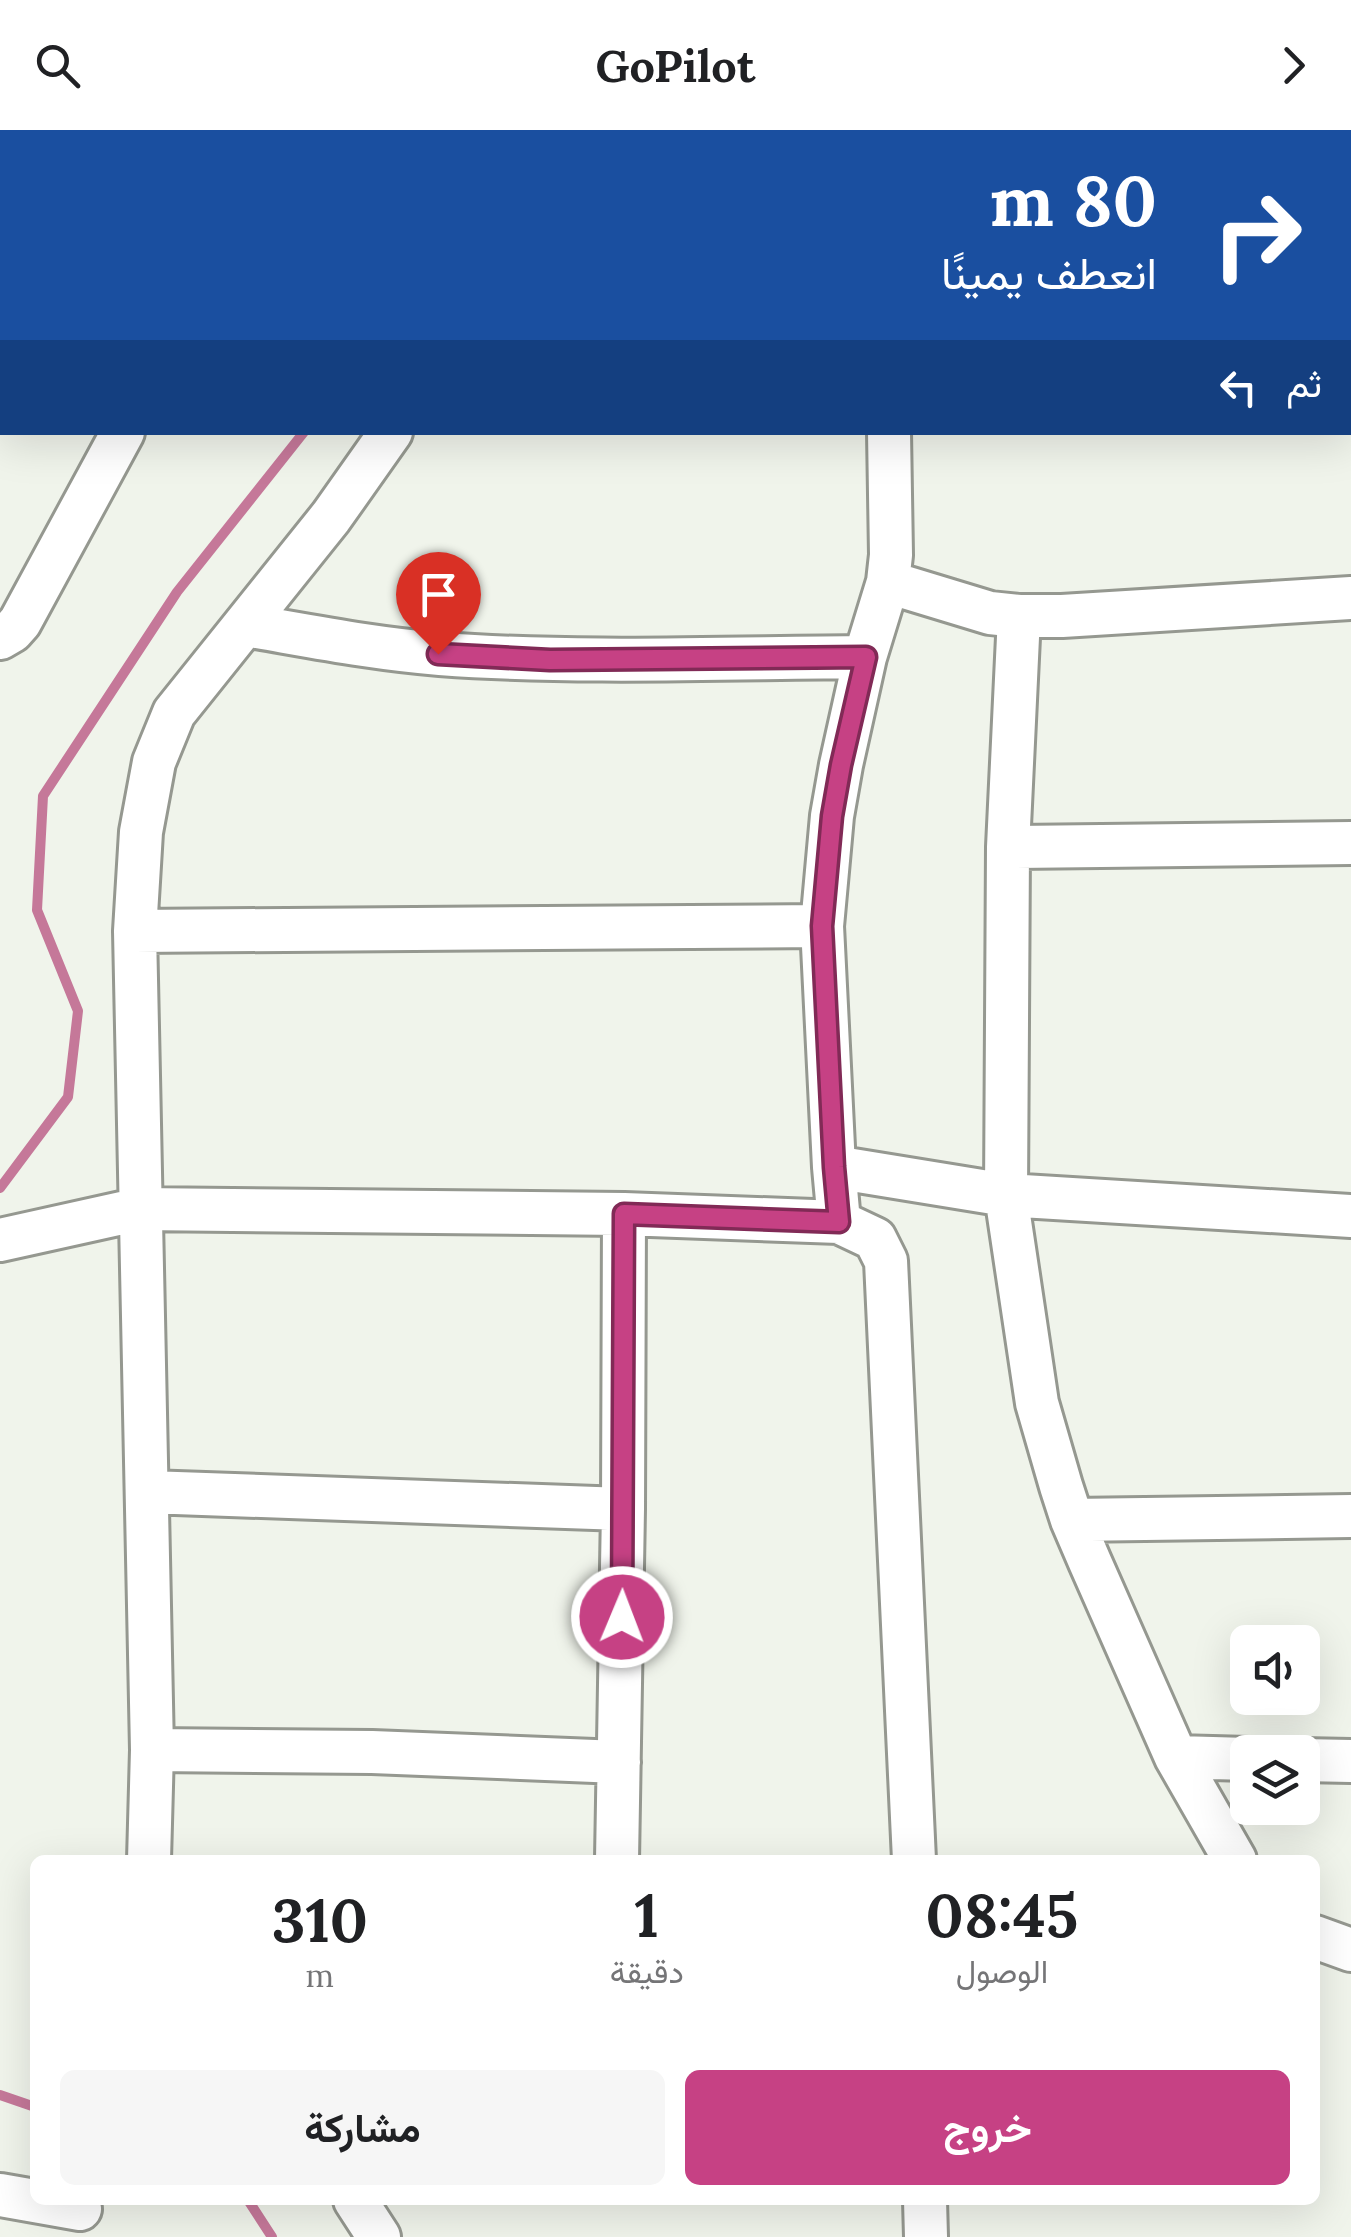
<!DOCTYPE html>
<html lang="ar">
<head>
<meta charset="utf-8">
<style>
	:root { --surface:#fff; --page:#f6f6f6; --text:#202124; --muted:#757577; --accent:#c64184 }
	body { margin:0; font-family:Lora,Vazirmatn,serif; background:var(--page); color:var(--text); direction:rtl; height:100vh; display:flex; flex-direction:column; font-size:38px; white-space:nowrap }
	* { box-sizing:border-box; margin:0 }
	p { font-size:32px; color:var(--muted) }
	.icon { flex:none; width:55px; height:55px; fill:none; stroke:currentColor; stroke-width:2; stroke-linecap:round; stroke-linejoin:round }
	.map { position:relative; flex:1; overflow:hidden; direction:ltr }
	.sheet { position:absolute; left:30px; top:1725px; width:1290px; height:350px; display:flex; flex-direction:column; background:var(--surface); border-radius:15px; box-shadow:0 10px 40px #0002; direction:rtl }
	.sheet>* { flex:none }
	.top-card { position:absolute; left:0px; top:0px; width:1352px; height:305px; box-shadow:0 10px 40px #0002; direction:rtl; background:#1a4fa0; color:#fff; overflow:hidden }
	.tools { position:absolute; left:1230px; top:1495px; display:grid; gap:20px }
	.tools a { display:grid; place-items:center; width:90px; height:90px; border-radius:15px; background:var(--surface); box-shadow:0 10px 40px #0002; font-size:50px }
	.pin { position:absolute; display:grid; place-items:center; width:85px; height:85px; color:#fff; margin:-102px -42px; border-radius:50% 50% 50% 0; rotate:-45deg; box-shadow:0 0 10px #0007 }
	.pin .icon { rotate:45deg }
	.me { position:absolute; width:110px; margin:-55px; rotate:1deg; stroke-linejoin:round; filter:drop-shadow(0 0 8px #0008) }
	.turn { display:flex; align-items:center; gap:35px; height:210px; padding:0 30px; font-size:45px }
	.turn .icon { width:130px; height:130px; stroke-width:2.5 }
	.turn b { display:block; font-size:70px; line-height:85px }
	.then { display:flex; align-items:center; height:95px; padding:0 30px; background:#0003; gap:20px; font-size:38px }
	.eta { display:flex; justify-content:space-evenly; align-items:center; height:170px; text-align:center }
	.eta b { font-size:60px; font-weight:700; line-height:70px }
	.cta { display:flex; gap:20px; margin-top:auto; padding:20px 30px }
	.cta a { flex:1; height:115px; border-radius:15px; background:var(--accent); color:#fff; font-size:40px; font-weight:700; line-height:115px; text-align:center }
	.cta a+a { background:var(--page); color:var(--text) }
	header { display:flex; justify-content:space-between; align-items:center; height:130px; padding:0 30px; background:var(--surface); font-size:45px; font-weight:700 }
	.map>svg:first-child { display:block }
	.lines { fill:none; stroke-linecap:round; stroke-linejoin:round }
	.stream { stroke:#c57899; stroke-width:10 }
	.street-casing { stroke:#959890; stroke-width:48 }
	.street { stroke:#fff; stroke-width:42 }
	.route-casing { stroke:#812a56; stroke-width:25 }
	.route { stroke:#c64184; stroke-width:18 }
</style>
</head>
<body>
<header><svg class="icon" aria-label="forward" viewBox="0 0 24 24"><path d="M9 5l7 7-7 7"/></svg>GoPilot<svg class="icon" aria-label="search" viewBox="0 0 24 24"><circle cx="10" cy="10" r="6"/><path d="M15 15l6 6"/></svg></header>
<div class="map">
<svg width="1351" height="2107" viewBox="0 0 1351 2107">
	<rect width="100%" height="100%" fill="#f0f4eb"/>
	<g class="lines">
		<path class="stream" d="M403,2V0
			M0,1058L68,967L78,881L37,780L43,666L177,462L304,302
			M0,1965L35,1977
			M248,2070L272,2107"/>
		<defs>
			<path id="street" d="M217,0L223,2
				M284,2L285,0
				M494,2V0
				M685,2L876,0
				M888,452L990,483L1019,486H1062L1351,468
				M1019,486L1008,717L1006,1065L1037,1273L1061,1356L1072,1390L1090,1432L1176,1627L1235,1730
				M245,495C310,506 375,519 440,524C582,534 724,528 865,527
				M0,508L12,501L20,492L123,302
				M1008,717L1351,713
				M135,801L822,796
				M834,1037L1006,1065L1351,1086
				M839,1092L834,1037L822,796L832,686L841,635L865,527L888,452L891,425L889,302
				M0,1110L140,1079L624,1084L839,1092L875,1109L886,1131L914,1730
				M148,1362L623,1379
				M1072,1390L1351,1386
				M152,1620L372,1622L619,1632
				M1176,1627L1248,1629
				M1302,1630L1351,1631
				M149,1730L152,1620L135,801L141,702L154,632L174,583L331,387L391,302
				M617,1730L623,1379L624,1084
				M1315,1807L1351,1820
				M0,2065L80,2079
				M355,2070L379,2107
				M925,2070L926,2107"/>
		</defs>
		<use href="#street" class="street-casing"/>
		<use href="#street" class="street"/>
	</g>
	<g class="lines">
		<defs>
			<path id="route" d="M438,524L550,530L866,527L841,635L832,686L822,796L834,1037L839,1092L624,1084L622,1487"/>
		</defs>
		<use href="#route" class="route-casing"/>
		<use href="#route" class="route"/>
	</g>
</svg>
<div class="tools">
<a><svg class="icon" aria-label="sound" viewBox="0 0 24 24"><path d="M4 9h4l5-4v14l-5-4H4zM17 9q2 3 0 6"/></svg></a>
<a><svg class="icon" aria-label="layers" viewBox="0 0 24 24"><path d="M12 4l9 5-9 5-9-5zM3 14l9 5 9-5"/></svg></a>
</div>
<div class="pin" style="left:438px;top:524px;background:#d93025"><svg class="icon" aria-label="arrive" viewBox="0 0 24 24"><path d="M6 21V4h12l-3 4 3 4H6"/></svg></div>
<svg class="me" style="left:622px;top:1487px" viewBox="-20 -20 40 40"><circle r="17" fill="#c64184" stroke="#fff" stroke-width="3"/><path d="M0-11L8 9 0 5-8 9z" fill="#fff"/></svg>
<div class="top-card">
<div class="turn"><svg class="icon" aria-label="right" viewBox="0 0 24 24"><path d="M7 20v-9h11M14 6l5 5-5 5"/></svg><div><b>80 m</b>انعطف يمينًا</div></div>
<div class="then">ثم<svg class="icon" aria-label="left" viewBox="0 0 24 24"><path d="M17 20v-9H6M10 6l-5 5 5 5"/></svg></div>
</div>
<section class="sheet">
<div class="eta">
<div><b>08:45</b><p>الوصول</p></div>
<div><b>1</b><p>دقيقة</p></div>
<div><b>310</b><p>m</p></div>
</div>
<div class="cta"><a>خروج</a><a>مشاركة</a></div>
</section>
</div>
</body>
</html>
